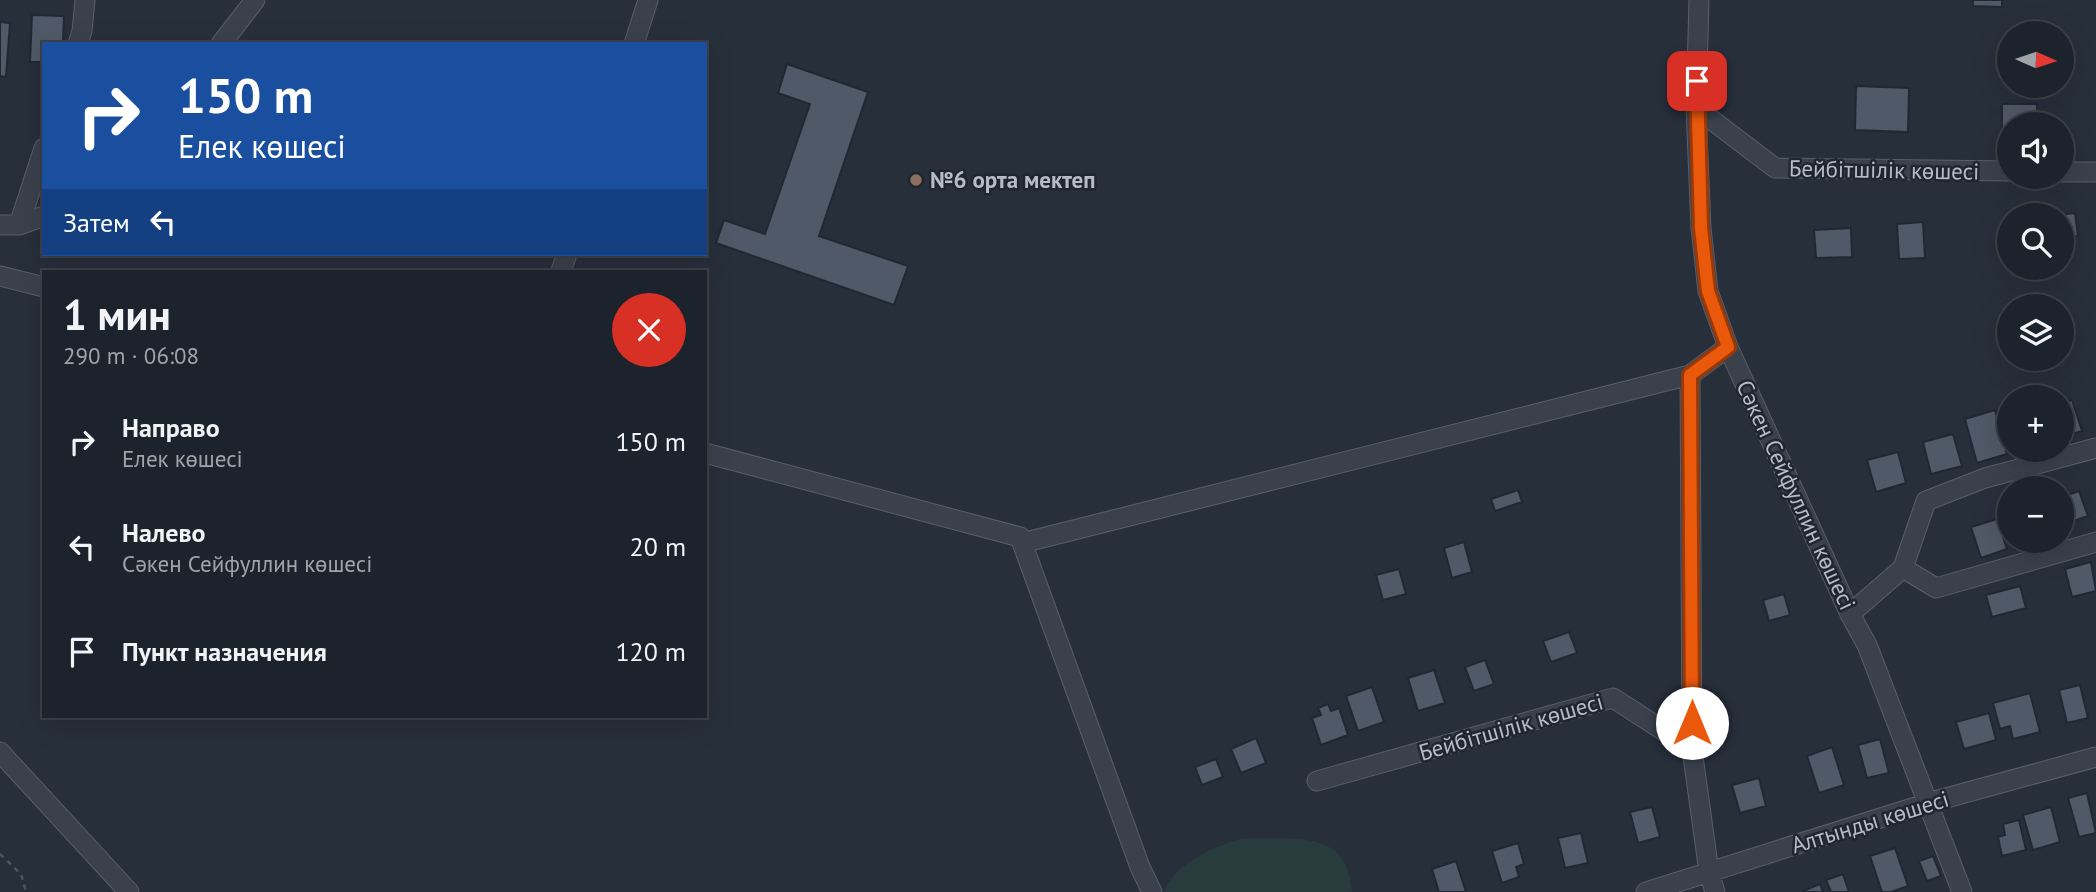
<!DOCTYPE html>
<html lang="ru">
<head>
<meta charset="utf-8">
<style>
	:root { --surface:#1d232c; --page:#2a2f38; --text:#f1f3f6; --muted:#a0a4a9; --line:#3b4048 }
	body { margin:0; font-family:"PT Sans",sans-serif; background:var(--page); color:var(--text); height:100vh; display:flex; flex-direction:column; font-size:26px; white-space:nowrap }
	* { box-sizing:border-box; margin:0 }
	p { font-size:23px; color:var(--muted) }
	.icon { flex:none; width:38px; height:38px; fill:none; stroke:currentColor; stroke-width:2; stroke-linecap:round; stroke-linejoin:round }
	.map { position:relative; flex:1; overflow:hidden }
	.panel { position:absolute; left:42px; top:270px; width:665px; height:448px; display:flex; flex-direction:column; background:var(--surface); border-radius:0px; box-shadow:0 7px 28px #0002,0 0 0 2px var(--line) }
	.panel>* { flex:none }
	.top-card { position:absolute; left:42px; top:42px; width:665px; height:214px; border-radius:0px; box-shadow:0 7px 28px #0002,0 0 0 2px var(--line); background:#1a4fa0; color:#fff; overflow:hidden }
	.needle { width:46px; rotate:93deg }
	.tools { position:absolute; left:1997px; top:21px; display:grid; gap:14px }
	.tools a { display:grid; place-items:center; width:77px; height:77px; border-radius:50%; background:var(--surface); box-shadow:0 7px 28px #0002,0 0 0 2px var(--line); font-size:35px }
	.pin { position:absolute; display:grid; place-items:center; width:60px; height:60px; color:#fff; margin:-30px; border-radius:14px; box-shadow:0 4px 10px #0006 }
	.me { position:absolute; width:77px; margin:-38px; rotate:0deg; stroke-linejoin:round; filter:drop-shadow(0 0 5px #0008) }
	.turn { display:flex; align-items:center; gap:24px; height:147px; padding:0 21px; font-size:32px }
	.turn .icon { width:91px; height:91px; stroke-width:2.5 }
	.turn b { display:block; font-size:49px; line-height:60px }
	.then { display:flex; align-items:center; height:66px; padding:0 21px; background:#0003; gap:14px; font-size:26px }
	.round { display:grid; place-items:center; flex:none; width:74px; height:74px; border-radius:37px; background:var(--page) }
	.summary { display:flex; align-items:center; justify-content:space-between; height:119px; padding:0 21px }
	h1 { font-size:42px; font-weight:700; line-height:52px }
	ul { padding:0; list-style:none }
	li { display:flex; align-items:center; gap:21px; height:105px; padding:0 21px }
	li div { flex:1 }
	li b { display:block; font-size:26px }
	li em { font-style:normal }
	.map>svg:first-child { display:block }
	.green { fill:#293c3d }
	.building { fill:#505967; stroke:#212833; stroke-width:2 }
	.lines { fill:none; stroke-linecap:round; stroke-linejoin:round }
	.minor-casing { stroke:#585f6a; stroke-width:21 }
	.path { stroke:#48595b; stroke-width:2.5; stroke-dasharray:5 5; stroke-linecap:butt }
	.minor { stroke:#3a414c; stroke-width:19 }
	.route-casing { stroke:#983908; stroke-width:18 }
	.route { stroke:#ea580c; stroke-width:12 }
	.education-dot { fill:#8d6e63; stroke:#1f2631; stroke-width:2.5 }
	.labels { text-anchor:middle; stroke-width:5; stroke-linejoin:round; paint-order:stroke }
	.street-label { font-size:23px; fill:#b6bcc7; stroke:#1f2631 }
	.poi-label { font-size:23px; font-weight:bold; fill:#b6bcc7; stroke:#1f2631; text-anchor:start }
</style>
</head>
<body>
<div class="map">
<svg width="2096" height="892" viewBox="0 0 2096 892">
	<rect width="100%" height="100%" fill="#272f3b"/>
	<path class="green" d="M1280,838C1322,839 1348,845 1352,892H1164C1173,866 1211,847 1237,840C1246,837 1269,839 1280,838Z"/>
	<path class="building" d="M1973,0H2002V7L1973,6Z
		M32,15L64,16L63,44H44V62H30Z
		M0,22L10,23L6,77L0,76Z
		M787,64L868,92L819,236L908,266L894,305L716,243L724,220L765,234L810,104L778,93Z
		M1856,86L1909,88L1908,132L1855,130Z
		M2002,104H2037V124H2009V133H2002Z
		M2075,213L2078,236L2062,238V215H2058Z
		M1923,222L1925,258L1899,259L1897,224Z
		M1851,228L1852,257L1816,258L1814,230Z
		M2072,400L2082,431L2062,437V403Z
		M1995,410L2007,454L1977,463L1965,419Z
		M1953,434L1962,466L1931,474L1923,442Z
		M1898,452L1906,483L1876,492L1867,460Z
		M1518,490L1522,502L1495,511L1491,499Z
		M2079,491L2088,516L2062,525V497Z
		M1997,519L2007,549L1981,558L1971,527Z
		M1464,542L1472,572L1452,578L1444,548Z
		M2091,562L2096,591L2072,597L2065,569Z
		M1399,569L1406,594L1383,600L1376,575Z
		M2020,586L2026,608L1992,617L1986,595Z
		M1784,594L1790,615L1769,621L1763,600Z
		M1569,632L1577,653L1551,662L1543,641Z
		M1485,660L1494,684L1474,691L1465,667Z
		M1434,670L1445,703L1418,711L1408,678Z
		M2080,685L2088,718L2067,723L2059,690Z
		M1372,687L1384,722L1358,731L1346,696Z
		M2030,693L2040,732L2013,739L2010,726L2000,729L1993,703Z
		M1328,704L1331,711L1339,708L1348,735L1321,745L1312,718L1321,715L1318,708Z
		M1989,713L1996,740L1964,749L1956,722Z
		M1256,738L1266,763L1241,773L1231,749Z
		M1880,739L1889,773L1867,778L1858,745Z
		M1832,747L1844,785L1819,793L1807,756Z
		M1216,759L1223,777L1202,785L1195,767Z
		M1759,778L1766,806L1740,813L1732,785Z
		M2087,793L2096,833L2079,837L2068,798Z
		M1652,807L1660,837L1638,843L1630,812Z
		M2051,807L2060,842L2033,850L2023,815Z
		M2019,820L2026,850L2002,856L1998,837L2005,835L2003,824Z
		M1581,833L1588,863L1565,868L1558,838Z
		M1518,843L1524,864L1516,867L1519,877L1502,883L1492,851Z
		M1895,848L1908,886L1891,892H1882L1870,856Z
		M1933,856L1941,876L1927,881L1919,861Z
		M1456,861L1466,892H1439L1432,869Z
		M1843,874L1849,892H1831L1826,880Z
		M1820,884L1823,892H1803V891Z"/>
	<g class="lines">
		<defs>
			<path id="minor" d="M1699,0L1696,108L1701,228L1708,291L1728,347L1850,614L1867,645L1962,892
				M78,44L82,31L85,0
				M221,44L255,0
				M634,44L648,0
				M1696,108L1775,168L2009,171
				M2062,172H2096
				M0,225H19L44,216
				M19,225L44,148
				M561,271L567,254
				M0,276L44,287
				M705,453L1020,537L1140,867L1152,892
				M1022,543L1690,375
				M1903,568L1936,588L2096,542
				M1850,614L1903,568L1926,501L1985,478L2096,448
				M0,752L129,892
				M1317,781L1613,698L1692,749
				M1646,892L1928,803L2096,757
				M1715,892L1709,872L1692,749L1690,375L1728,347"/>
		</defs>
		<use href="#minor" class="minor-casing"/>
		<path class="path" d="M0,854L21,874L26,892"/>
		<use href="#minor" class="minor"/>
	</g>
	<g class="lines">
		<defs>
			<path id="route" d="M1692,723L1690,375L1728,347L1708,291L1701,228L1697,81"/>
		</defs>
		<use href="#route" class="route-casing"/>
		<use href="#route" class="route"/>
	</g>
	<circle class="education-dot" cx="916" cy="180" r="7"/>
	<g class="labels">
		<g class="street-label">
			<text transform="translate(1884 170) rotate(1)" y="8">Бейбітшілік көшесі</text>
			<text transform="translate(1796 495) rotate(65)" y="8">Сәкен Сейфуллин көшесі</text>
			<text transform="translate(1511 727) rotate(-16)" y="8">Бейбітшілік көшесі</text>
			<text transform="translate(1870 822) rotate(-17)" y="8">Алтынды көшесі</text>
		</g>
		<g class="poi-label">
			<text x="930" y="188">№6 орта мектеп</text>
		</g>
	</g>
</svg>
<div class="tools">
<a><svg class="needle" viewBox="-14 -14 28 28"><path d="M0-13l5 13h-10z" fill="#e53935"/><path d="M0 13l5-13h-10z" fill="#a0a4a9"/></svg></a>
<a><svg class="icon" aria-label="sound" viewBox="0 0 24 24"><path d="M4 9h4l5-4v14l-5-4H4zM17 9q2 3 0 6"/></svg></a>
<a><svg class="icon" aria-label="search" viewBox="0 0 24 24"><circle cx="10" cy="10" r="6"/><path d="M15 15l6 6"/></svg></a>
<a><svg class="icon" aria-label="layers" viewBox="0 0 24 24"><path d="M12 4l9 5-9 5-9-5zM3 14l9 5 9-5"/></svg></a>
<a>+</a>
<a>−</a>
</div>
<div class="pin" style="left:1697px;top:81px;background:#d93025"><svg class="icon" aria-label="arrive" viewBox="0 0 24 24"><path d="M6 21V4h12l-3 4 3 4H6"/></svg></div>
<svg class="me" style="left:1692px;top:723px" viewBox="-20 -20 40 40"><circle r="19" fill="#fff"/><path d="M0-13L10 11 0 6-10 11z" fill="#ea580c"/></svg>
<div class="top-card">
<div class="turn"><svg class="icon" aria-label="right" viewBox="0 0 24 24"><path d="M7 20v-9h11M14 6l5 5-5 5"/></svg><div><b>150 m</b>Елек көшесі</div></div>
<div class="then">Затем<svg class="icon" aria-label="left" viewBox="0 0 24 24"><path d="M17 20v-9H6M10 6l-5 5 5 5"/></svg></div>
</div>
<section class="panel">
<div class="summary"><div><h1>1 мин</h1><p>290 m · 06:08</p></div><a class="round" style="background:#d93025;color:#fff"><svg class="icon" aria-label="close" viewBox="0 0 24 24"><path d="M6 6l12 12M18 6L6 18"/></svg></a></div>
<ul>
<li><svg class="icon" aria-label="right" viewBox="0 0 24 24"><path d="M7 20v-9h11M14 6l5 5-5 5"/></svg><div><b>Направо</b><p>Елек көшесі</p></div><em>150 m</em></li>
<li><svg class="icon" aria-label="left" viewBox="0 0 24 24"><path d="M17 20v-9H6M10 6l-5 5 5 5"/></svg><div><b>Налево</b><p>Сәкен Сейфуллин көшесі</p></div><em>20 m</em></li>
<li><svg class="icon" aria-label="arrive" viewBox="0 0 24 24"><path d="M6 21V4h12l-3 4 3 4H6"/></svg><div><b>Пункт назначения</b></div><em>120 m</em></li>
</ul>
</section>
</div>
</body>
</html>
